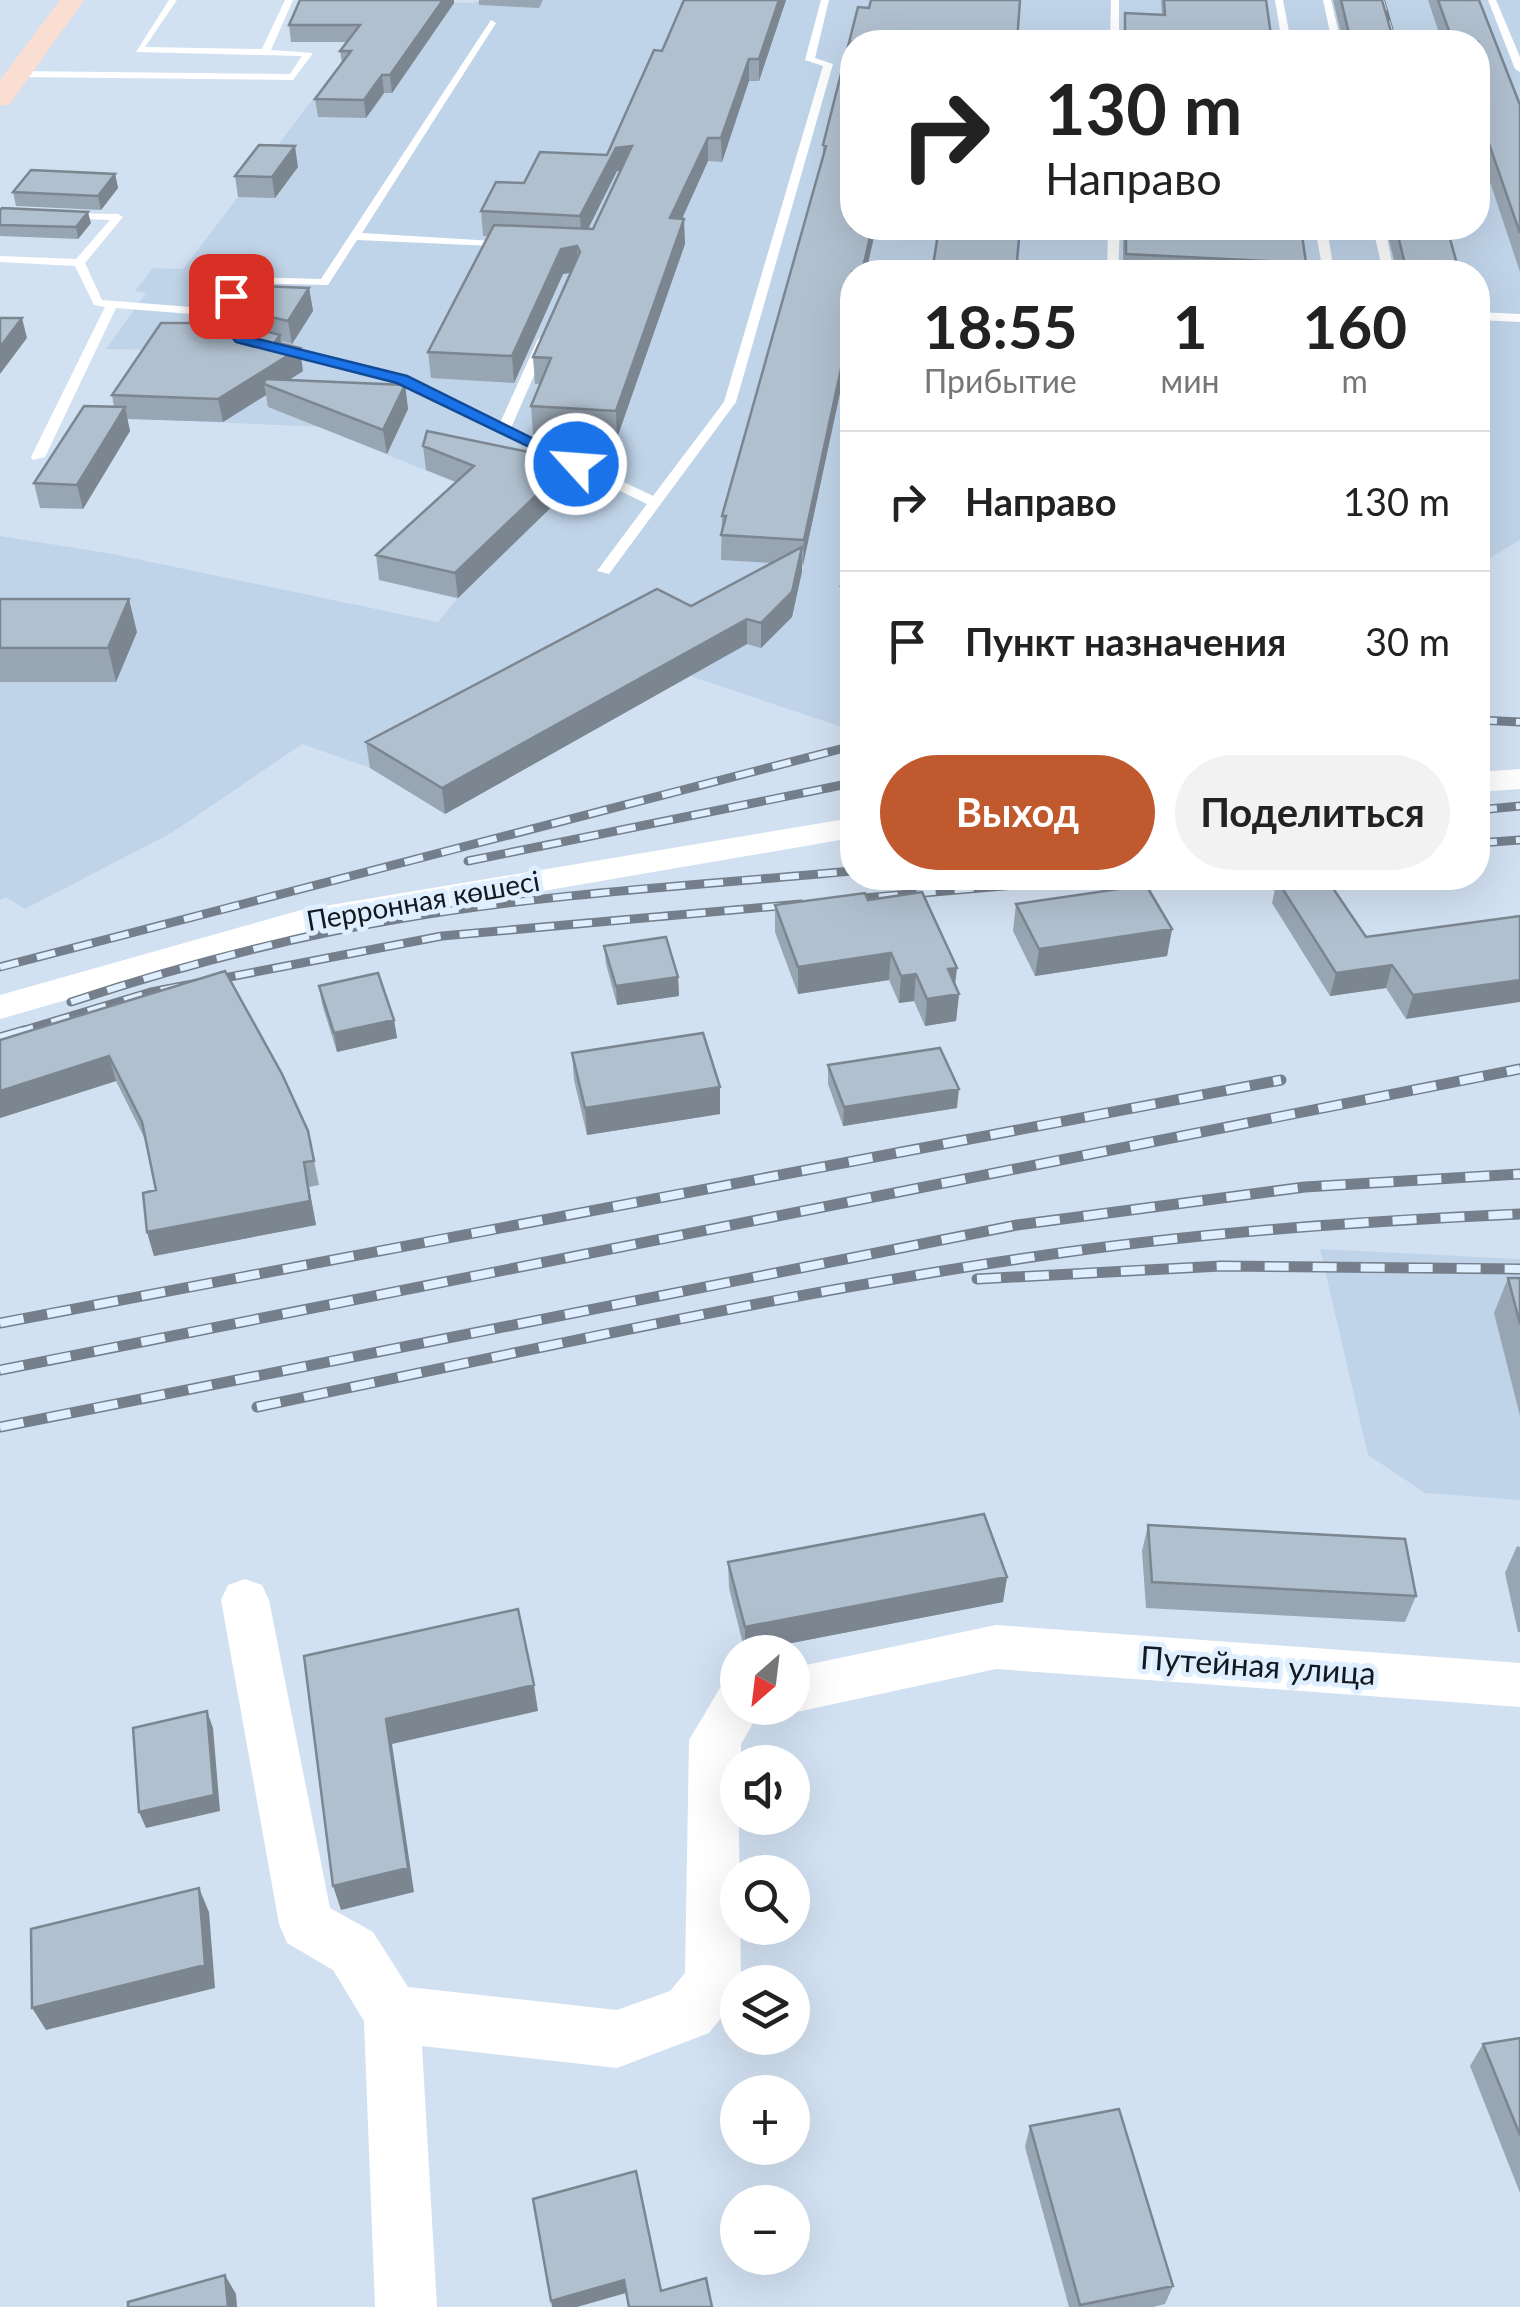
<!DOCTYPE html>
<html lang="ru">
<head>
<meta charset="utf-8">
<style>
	:root { --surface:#fff; --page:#f2f2f2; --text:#222; --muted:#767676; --line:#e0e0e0; --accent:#c0592e }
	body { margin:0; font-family:Lato,sans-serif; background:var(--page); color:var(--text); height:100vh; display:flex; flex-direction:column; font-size:38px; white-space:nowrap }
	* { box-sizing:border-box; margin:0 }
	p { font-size:32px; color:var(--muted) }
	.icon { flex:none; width:55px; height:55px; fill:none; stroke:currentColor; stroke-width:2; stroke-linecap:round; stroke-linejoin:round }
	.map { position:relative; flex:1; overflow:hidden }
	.panel { position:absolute; left:840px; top:260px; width:650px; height:630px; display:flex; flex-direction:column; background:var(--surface); border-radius:40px; box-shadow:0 10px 40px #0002 }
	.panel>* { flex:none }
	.banner { position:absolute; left:840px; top:30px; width:650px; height:210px; border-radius:40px; box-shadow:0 10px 40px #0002; background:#fff; color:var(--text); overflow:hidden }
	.needle { width:65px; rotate:208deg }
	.controls { position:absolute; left:720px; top:1635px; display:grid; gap:20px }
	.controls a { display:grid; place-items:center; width:90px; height:90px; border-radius:50%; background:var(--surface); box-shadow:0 10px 40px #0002; font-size:50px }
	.pin { position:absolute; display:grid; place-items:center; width:85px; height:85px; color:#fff; margin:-42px; border-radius:20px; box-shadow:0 5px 15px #0006 }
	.me { position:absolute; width:110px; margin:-55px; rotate:296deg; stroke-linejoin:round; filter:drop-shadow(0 0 8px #0008) }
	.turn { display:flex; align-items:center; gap:35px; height:210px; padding:0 40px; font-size:45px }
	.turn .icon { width:130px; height:130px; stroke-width:2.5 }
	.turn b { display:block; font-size:70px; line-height:85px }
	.eta { display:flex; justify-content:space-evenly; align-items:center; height:170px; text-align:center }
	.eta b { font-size:60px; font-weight:700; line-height:70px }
	.primary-button { display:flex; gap:20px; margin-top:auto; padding:20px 40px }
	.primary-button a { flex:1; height:115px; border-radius:60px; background:var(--accent); color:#fff; font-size:40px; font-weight:700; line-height:115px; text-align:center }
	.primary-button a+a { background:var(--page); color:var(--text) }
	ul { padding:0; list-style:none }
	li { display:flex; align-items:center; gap:30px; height:140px; padding:0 40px; border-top:2px solid var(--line) }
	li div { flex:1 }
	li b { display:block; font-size:38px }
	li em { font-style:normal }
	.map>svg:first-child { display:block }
	.built { fill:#c0d4e9; fill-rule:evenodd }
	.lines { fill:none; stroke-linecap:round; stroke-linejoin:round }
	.lane { fill:#fff; fill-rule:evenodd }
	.street { fill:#fff; fill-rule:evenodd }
	.secondary { fill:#fbded2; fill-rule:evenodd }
	.rail-far2-casing { stroke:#757f8b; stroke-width:6 }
	.rail-far1-casing { stroke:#757f8b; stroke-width:9 }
	.rail-casing { stroke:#757f8b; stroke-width:11 }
	.rail-far2 { stroke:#dfefff; stroke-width:4; stroke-dasharray:11; stroke-linecap:butt }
	.rail-far1 { stroke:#dfefff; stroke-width:6; stroke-dasharray:19; stroke-linecap:butt }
	.rail { stroke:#dfefff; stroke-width:8; stroke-dasharray:24; stroke-linecap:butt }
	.wall { fill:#98a5b2; fill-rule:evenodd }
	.shaded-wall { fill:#7c8691 }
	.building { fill:#b1c0cf; stroke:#7c8691; stroke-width:2.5 }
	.route { fill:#1a73e8; stroke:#114b97; stroke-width:2.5 }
	.labels { text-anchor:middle; stroke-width:10; stroke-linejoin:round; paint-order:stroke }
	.street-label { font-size:28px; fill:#14191f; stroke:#dfefff }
	.near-street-label { font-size:32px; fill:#14191f; stroke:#dfefff }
</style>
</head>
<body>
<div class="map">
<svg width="1520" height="2307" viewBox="0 0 1520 2307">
	<rect width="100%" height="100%" fill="#d2e1f2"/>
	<path class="built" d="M480,0H1520V540L1478,565V272H852V727L848,729L690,676L370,768L302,744L173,832L25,909L6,897L0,900V536L113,554L438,622L457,599L379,580L476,491L366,446L396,430L117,418L151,350L106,349L146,293L135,291L153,268L183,269L335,70L343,68L414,1L473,3ZM852,42H1478V228H852Z
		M1320,1249L1520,1259V1500L1425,1493L1368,1455Z"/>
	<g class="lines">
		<path class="lane" d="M169,0H177L145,47L262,49L285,0H293L271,50L313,53L293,80L18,77L13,74L18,71L290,74L302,56L136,52Z
			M821,0H829L815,58L833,64L736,402L609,574L597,571L647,504L398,383L272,348L278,344L406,377L500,423L538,339L548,336L550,339L511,428L653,496L724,402L823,66L805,60Z
			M1111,0H1119V42H1110Z
			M1275,0H1283L1291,42H1282Z
			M1323,0H1331L1341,42H1332Z
			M1488,0H1496L1520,57V72L1515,69Z
			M491,20L496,23L362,233L512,242L518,245L516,247L357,240L328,285L246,283L225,313L251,340L245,344L216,316L116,308L45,457L33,460L31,457L105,307L94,305L75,266L0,262V256L76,259L110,220L65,218L61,217V213L118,214L123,217L85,263L102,300L216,309L239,277L321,279Z
			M1108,228H1120L1118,272H1107Z
			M1315,228H1327L1334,272H1323Z
			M1373,228H1385L1394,272H1383Z
			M1478,312L1520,314V322L1478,320Z"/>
		<path class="street" d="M1520,769V789L1478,792V772Z
			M852,818V838L304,932L0,1019V995L301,910Z
			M245,1579L262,1585L269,1600L330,1908L373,1932L408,1987L617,2010L670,1991L685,1973L689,1740L720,1688L738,1682V1708H762L741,1744V1762H738L741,1982H738L733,2003L709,2033L617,2068L422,2046L437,2307H375L364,2021L333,1970L287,1943L279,1924L221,1600L228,1585Z
			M996,1625L1520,1663V1707L996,1669L792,1713L776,1708H792V1668Z"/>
		<path class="secondary" d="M60,0H84L10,104L0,106V80Z"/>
		<defs>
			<path id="rail-far2" d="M1382,0L1394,42"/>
			<path id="rail-far1" d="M1478,720L1520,722
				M1478,810L1520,806
				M1478,843L1520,840
				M468,861L852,783
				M841,900L1095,878
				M0,967L852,746
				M71,1002C180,966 290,937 404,918C552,893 703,885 852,871
				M15,1033L151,992L442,936L801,904"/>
			<path id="rail" d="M0,1038L24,1031
				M977,1279L1221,1266L1520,1269
				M0,1323L1281,1080
				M0,1370L1520,1069
				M257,1407C526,1351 795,1290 1067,1252C1218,1231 1369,1221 1520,1214
				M0,1427L1017,1225L1305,1187L1520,1174"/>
		</defs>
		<use href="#rail-far2" class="rail-far2-casing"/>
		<use href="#rail-far1" class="rail-far1-casing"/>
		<use href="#rail" class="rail-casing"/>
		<use href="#rail-far2" class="rail-far2"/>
		<use href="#rail-far1" class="rail-far1"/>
		<use href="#rail" class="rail"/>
	</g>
	<path class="wall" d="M300,0H454V3L392,93H384L366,118L318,117L315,99L342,63L340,51L347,42H291L289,25Z
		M479,0H543L539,8L479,5Z
		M786,0L759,81H749L722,162L708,161L682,219L685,244L617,438L533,434L531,406L540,384H535L533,357L571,273L563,274L514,383L431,378L428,352L488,236H483L481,211L524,183L607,155L662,51ZM617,171H620L593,229H588Z
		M871,0H1020L1017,42H852V228H876L866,272H852V337L803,565H802L792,617L761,648L747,644L445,814L370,768L366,742L657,589L691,606L771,563L721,560L722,516L823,158V145L858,7L869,8Z
		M1161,0H1266L1272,42H1123L1125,13L1162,14Z
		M1333,0H1382L1394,42H1343Z
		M1428,0H1479L1520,105V272L1478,146V42H1442Z
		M298,167L275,198L238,197L235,176Z
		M115,174L118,188L101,210L16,206L13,192Z
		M0,210L91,223L78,239L0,236Z
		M1123,228H1301L1306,263L1304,272H1123Z
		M1386,228H1447L1459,272H1397Z
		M309,288L313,311L292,344L281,341L303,371L289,380L405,385L408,409L387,454L268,407L266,395L223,422L127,419L130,431L83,509L40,508L34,483L114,407L112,395L246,326L243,310Z
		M423,446L574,485L458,598L379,580L376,555L456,482L426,470Z
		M852,557V613L840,611L841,586Z
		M0,599L137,632L116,682H0Z
		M1277,880L1366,937L1520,916L1406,1019L1386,988L1330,996L1272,903Z
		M868,900L955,986L959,994L956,1021L925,1026L914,1001L899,1003L889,980L798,994L775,932V905Z
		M1016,904L1172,929L1167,956L1035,976L1013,931Z
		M604,946L678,977L679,996L617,1005L606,964Z
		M225,971L308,1131L319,1185L309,1187L316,1225L154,1256L147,1232L156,1190L145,1139L116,1081L0,1118V1040Z
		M319,986L394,1020L397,1038L337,1052L322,1004Z
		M572,1053L720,1114L587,1135L574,1080Z
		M828,1065L957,1108L843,1126L828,1084Z
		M1508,1278H1520V1416L1494,1313Z
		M1148,1525L1416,1596L1405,1622L1146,1608L1142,1551Z
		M1517,1546L1520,1547V1632H1518L1505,1573Z
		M728,1562L1007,1577L1003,1602L745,1652L729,1588Z
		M1520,2038V2193L1470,2066L1483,2044Z
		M1030,2126L1173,2286L1165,2304L1153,2307H1069L1025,2147Z"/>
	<path class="shaded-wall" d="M443,0H454V3L392,93L390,75Z
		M779,0H786L759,81V59Z
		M749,59V81L722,162L721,138Z
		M382,75L384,93L366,118L364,100Z
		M708,138V161L671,243L670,218Z
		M295,146L298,167L275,198L272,177Z
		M632,146L633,170L617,171L582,241L580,216L616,148Z
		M115,174L118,188L101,210L98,196Z
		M88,212L91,223L78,239L76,227Z
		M684,219L685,244L617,438L616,411Z
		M872,228H876L866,272H862Z
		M577,246L579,271L563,274L514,383L512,356L561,249Z
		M309,288L313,311L292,344L288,321Z
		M22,318L27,338L0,374V347Z
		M852,318V337L803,565L804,540Z
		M280,335L283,358L300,348L303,371L276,388L264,384L266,395L223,422L218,399L275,342Z
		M405,385L408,409L387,454L383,430Z
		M125,407L130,431L83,509L77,485Z
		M572,461L574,485L458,598L455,573Z
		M802,547V572L792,617L761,648V623Z
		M129,599L137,632L116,682L108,648Z
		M747,619V644L445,814L442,788Z
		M1172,929L1167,956L1035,976L1039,949Z
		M891,953L889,980L798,994V967Z
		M1392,965L1386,988L1330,996L1336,973Z
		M957,968L954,995L959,994L956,1021L925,1026L927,999L948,969Z
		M916,974L914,1001L899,1003L901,976Z
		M678,977L679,996L617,1005L616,986Z
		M1520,980V1002L1406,1019L1413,995Z
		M394,1020L397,1038L337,1052L334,1033Z
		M109,1056L116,1081L0,1118V1091Z
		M720,1087V1114L587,1135L585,1108Z
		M959,1089L957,1108L843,1126L844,1107Z
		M304,1162L316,1225L154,1256L147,1232Z
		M1007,1577L1003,1602L745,1652V1627Z
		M534,1685L538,1711L392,1744L414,1892L341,1910L333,1886L386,1719Z
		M207,1711L213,1728L220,1811L146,1828L139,1812Z
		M199,1888L209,1912L215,1988L46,2030L32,2008Z
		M225,2275L236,2294L237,2307H228Z
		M624,2280L626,2293L577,2307H552L551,2301Z"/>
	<path class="building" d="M300,0H443L390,75H382L364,100L315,99L351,51H340L360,25H289Z
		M684,0H779L759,59H749L721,138H708L670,218L684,219L616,411L531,406L551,358L533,357L580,252L577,246L561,249L512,356L428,352L494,225L593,229L632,146L616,148L580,216L481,211L496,182L524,183L540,152L607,155L654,50L662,51Z
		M871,0H1020L1017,42H852V228H872L862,272H852V318L804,540L721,535L726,516H722L826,146L823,145L858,7L869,8Z
		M1164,0H1266L1272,42H1125V13L1165,15Z
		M1341,0H1382L1394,42H1351Z
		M1438,0H1479L1520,105V233L1478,112V42H1453Z
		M259,145L295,146L272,177L235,176Z
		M31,170L115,174L98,196L13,192Z
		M2,208L88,212L76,227L0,225V210Z
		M939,228H1020L1016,272H932Z
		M1126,228H1301L1306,263L1126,254Z
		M1396,228H1447L1459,271L1406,268Z
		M259,286L309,288L288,321L243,310Z
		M0,318H22L0,347Z
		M161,323H234L280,335L275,342L300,348L218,399L112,395Z
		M265,379L405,385L383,430L264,384Z
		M84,406L125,407L77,485L34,483Z
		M427,431L572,461L455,573L376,555L474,466L423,446Z
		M802,547L792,592L761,623L747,619L442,788L366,742L657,589L691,606Z
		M852,557V587L841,586Z
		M0,599H129L108,648H0Z
		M1292,878H1326L1366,937L1520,916V980L1413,995L1392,965L1336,973L1277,880Z
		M1146,885L1172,929L1039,949L1016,904Z
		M922,892L957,968L948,969L959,994L927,999L916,974L901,976L891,953L798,967L775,905L865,893L868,900Z
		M666,937L678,977L616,986L604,946Z
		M225,971L282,1074L308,1131L314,1161L304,1162L310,1201L147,1232L143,1193L156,1190L142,1122L109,1056L0,1091V1040Z
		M378,973L394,1020L334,1033L319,986Z
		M703,1033L720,1087L585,1108L572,1053Z
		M940,1048L959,1089L844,1107L828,1065Z
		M1508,1278H1520V1324Z
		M984,1514L1007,1577L745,1627L728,1562Z
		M1148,1525L1405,1539L1416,1596L1152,1582Z
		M518,1609L534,1685L386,1719L408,1868L333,1886L304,1656Z
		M207,1711L214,1795L139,1812L133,1728Z
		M199,1888L205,1965L32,2008L31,1929Z
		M1520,2038V2135L1483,2044Z
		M1119,2109L1173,2286L1080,2305L1030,2126Z
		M636,2171L661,2291L706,2278L712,2307H629L624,2280L551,2301L533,2199Z
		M225,2275L228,2307H128V2302Z"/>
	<path class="route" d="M226,293L238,296L226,312L246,336L407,376L584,464L571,467L397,383L236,342L212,313Z"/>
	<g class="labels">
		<g class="street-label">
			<text transform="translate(423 901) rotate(-10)" y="10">Перронная көшесі</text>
		</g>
		<g class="near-street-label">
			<text transform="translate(1258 1666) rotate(4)" y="11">Путейная улица</text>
		</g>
	</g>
</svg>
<div class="controls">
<a><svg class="needle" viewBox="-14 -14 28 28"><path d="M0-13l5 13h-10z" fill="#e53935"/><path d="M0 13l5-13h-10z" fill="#767676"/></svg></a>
<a><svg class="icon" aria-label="sound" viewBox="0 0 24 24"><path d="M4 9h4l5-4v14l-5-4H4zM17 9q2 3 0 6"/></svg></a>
<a><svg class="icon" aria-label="search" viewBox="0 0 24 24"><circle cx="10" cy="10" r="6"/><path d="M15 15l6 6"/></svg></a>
<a><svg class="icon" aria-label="layers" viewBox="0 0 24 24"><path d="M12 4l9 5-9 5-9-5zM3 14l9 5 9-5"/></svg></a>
<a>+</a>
<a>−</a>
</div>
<div class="pin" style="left:231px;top:296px;background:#d93025"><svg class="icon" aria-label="arrive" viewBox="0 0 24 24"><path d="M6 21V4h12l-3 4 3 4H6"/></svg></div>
<svg class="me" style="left:576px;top:464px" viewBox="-20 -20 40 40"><circle r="17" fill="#1a73e8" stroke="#fff" stroke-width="3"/><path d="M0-11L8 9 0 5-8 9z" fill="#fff"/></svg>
<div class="banner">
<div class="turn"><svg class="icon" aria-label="right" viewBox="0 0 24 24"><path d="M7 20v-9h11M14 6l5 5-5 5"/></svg><div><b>130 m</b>Направо</div></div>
</div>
<section class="panel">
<div class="eta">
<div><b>18:55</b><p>Прибытие</p></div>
<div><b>1</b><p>мин</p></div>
<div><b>160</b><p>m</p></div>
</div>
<ul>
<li><svg class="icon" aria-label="right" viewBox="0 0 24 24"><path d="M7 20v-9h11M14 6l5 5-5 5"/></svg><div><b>Направо</b></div><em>130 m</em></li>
<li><svg class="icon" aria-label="arrive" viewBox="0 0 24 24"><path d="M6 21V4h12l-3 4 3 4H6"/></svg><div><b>Пункт назначения</b></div><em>30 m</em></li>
</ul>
<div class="primary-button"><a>Выход</a><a>Поделиться</a></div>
</section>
</div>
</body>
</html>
